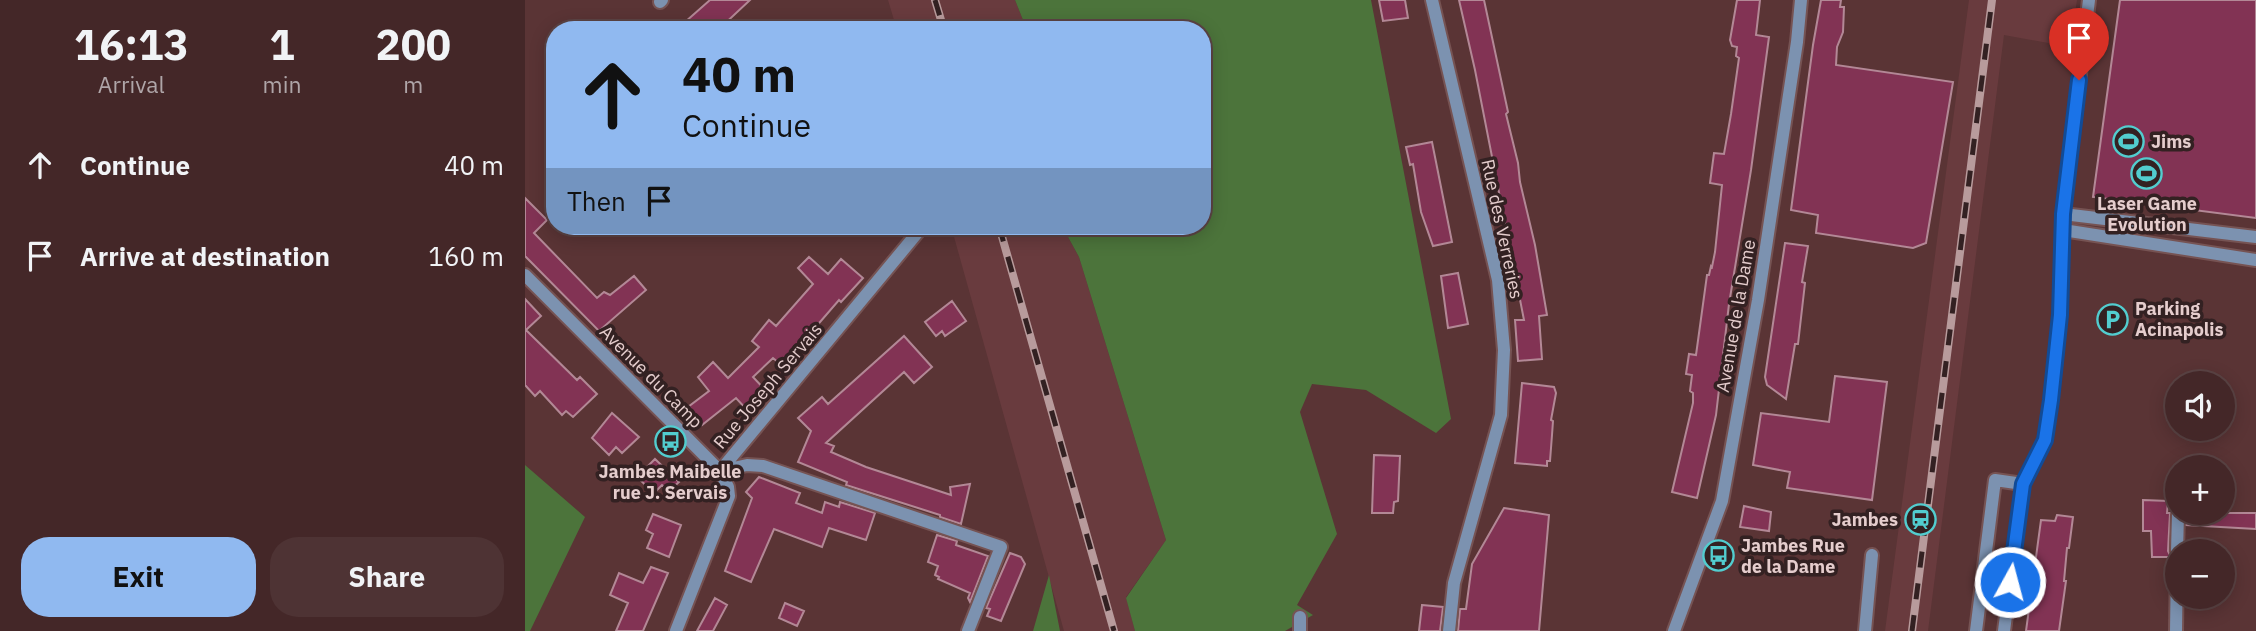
<!DOCTYPE html>
<html lang="en">
<head>
<meta charset="utf-8">
<style>
	:root { --surface:#442728; --page:#4e3334; --text:#f1f3f6; --muted:#afa5a8; --line:#5c4445; --accent:#90b9f0 }
	body { margin:0; font-family:"IBM Plex Sans",sans-serif; background:var(--page); color:var(--text); height:100vh; display:flex; flex-direction:column; font-size:26px; white-space:nowrap }
	* { box-sizing:border-box; margin:0 }
	p { font-size:23px; color:var(--muted) }
	.icon { flex:none; width:38px; height:38px; fill:none; stroke:currentColor; stroke-width:2; stroke-linecap:round; stroke-linejoin:round }
	.map { position:relative; flex:1; overflow:hidden }
	.panel { display:flex; flex-direction:column; background:var(--surface); width:525px }
	.panel>* { flex:none }
	.banner { position:absolute; left:21px; top:21px; width:665px; height:214px; border-radius:28px; box-shadow:0 4px 18px #0003,0 0 0 2px var(--line); background:#90b9f0; color:#111; overflow:hidden }
	.fabs { position:absolute; left:1640px; top:371px; display:grid; gap:14px }
	.fabs a { display:grid; place-items:center; width:70px; height:70px; border-radius:50%; background:var(--surface); box-shadow:0 4px 18px #0003,0 0 0 2px var(--line); font-size:35px }
	.pin { position:absolute; display:grid; place-items:center; width:60px; height:60px; color:#fff; margin:-72px -30px; border-radius:50% 50% 50% 0; rotate:-45deg; box-shadow:0 0 7px #0007 }
	.pin .icon { rotate:45deg }
	.me { position:absolute; width:77px; margin:-38px; rotate:7deg; stroke-linejoin:round; filter:drop-shadow(0 0 5px #0008) }
	.turn { display:flex; align-items:center; gap:24px; height:147px; padding:0 21px; font-size:32px }
	.turn .icon { width:91px; height:91px; stroke-width:2.5 }
	.turn b { display:block; font-size:49px; line-height:60px }
	.then { display:flex; align-items:center; height:66px; padding:0 21px; background:#0003; gap:14px; font-size:26px }
	.eta { display:flex; justify-content:space-evenly; align-items:center; height:119px; text-align:center }
	.eta b { font-size:42px; font-weight:700; line-height:49px }
	.action { display:flex; gap:14px; margin-top:auto; padding:14px 21px }
	.action a { flex:1; height:80px; border-radius:28px; background:var(--accent); color:#111; font-size:28px; font-weight:700; line-height:80px; text-align:center }
	.action a+a { background:var(--page); color:var(--text) }
	ul { padding:0; list-style:none }
	li { display:flex; align-items:center; gap:21px; height:91px; padding:0 21px }
	li div { flex:1 }
	li b { display:block; font-size:26px }
	li em { font-style:normal }
	main { display:flex; flex:1; min-height:0 }
	.map>svg:first-child { display:block }
	.built { fill:#693b3e }
	.green { fill:#4c743b }
	.building { fill:#823354; stroke:#b38896; stroke-width:2 }
	.lines { fill:none; stroke-linecap:round; stroke-linejoin:round }
	.minor-casing { stroke:#765353; stroke-width:16 }
	.minor { stroke:#7c92b0; stroke-width:12 }
	.rail-casing { stroke:#b89b9c; stroke-width:8 }
	.rail { stroke:#332122; stroke-width:5; stroke-dasharray:16; stroke-linecap:butt }
	.route-casing { stroke:#114b97; stroke-width:18 }
	.route { stroke:#1a73e8; stroke-width:12 }
	.labels { text-anchor:middle; stroke-width:7; stroke-linejoin:round; paint-order:stroke }
	.poi-label { font-size:18px; font-weight:bold; fill:#e5cdcd; stroke:#332122; text-anchor:start }
	.street-label { font-size:18px; fill:#e5cdcd; stroke:#332122 }
</style>
</head>
<body>
<main>
<section class="panel">
<div class="eta">
<div><b>16:13</b><p>Arrival</p></div>
<div><b>1</b><p>min</p></div>
<div><b>200</b><p>m</p></div>
</div>
<ul>
<li><svg class="icon" aria-label="ahead" viewBox="0 0 24 24"><path d="M12 20V5M6 11l6-6 6 6"/></svg><div><b>Continue</b></div><em>40 m</em></li>
<li><svg class="icon" aria-label="arrive" viewBox="0 0 24 24"><path d="M6 21V4h12l-3 4 3 4H6"/></svg><div><b>Arrive at destination</b></div><em>160 m</em></li>
</ul>
<div class="action"><a>Exit</a><a>Share</a></div>
</section>
<div class="map">
<svg width="1731" height="631" viewBox="0 0 1731 631">
	<rect width="100%" height="100%" fill="#5a3435"/>
	<path class="built" d="M363,0H490L502,30H372Z
		M1444,0H1552L1545,47L1479,35L1403,631H1360Z
		M426,226H537L554,257L641,540L601,597L610,631H539Z"/>
	<path class="green" d="M490,0H846L926,419L911,433L841,390L787,384L775,412L812,534L772,605L788,615L760,631H610L601,598L641,540L554,257L537,226H677V30H502Z
		M0,465L60,517L5,631H0Z
		M524,575L535,631H508Z"/>
	<path class="building" d="M185,0H225L193,30H151Z
		M854,0H880L883,18L858,21Z
		M934,0H959L983,112L981,114L993,163L995,182L1010,245L1022,315L1014,316L1017,359L993,361L990,320H999L950,70Z
		M1212,0H1235L1231,35L1244,37L1226,170L1204,304L1191,415L1172,498L1147,492L1168,403V393L1165,391L1167,375L1161,374L1164,354L1171,355L1182,275H1184L1186,266L1187,267L1190,252L1197,185L1185,183L1189,153L1199,154L1206,114L1214,58L1211,56L1212,47L1207,46L1205,40Z
		M1296,0H1316L1315,7H1319L1318,32L1312,47L1311,65L1428,82L1401,243L1388,248L1291,233L1293,215L1266,210L1288,45Z
		M1595,0H1731V218L1568,197Z
		M907,142L927,242L908,246L896,212L888,164L885,165L881,147Z
		M0,198L22,220L9,233L72,298L79,292L85,295L109,276L121,290L74,331L0,256Z
		M1260,243L1283,246L1277,282L1280,283L1273,344H1270L1261,399L1242,385L1240,377Z
		M284,257L303,274L316,259L338,278L316,302L314,300L270,351L272,353L260,368L248,358L228,377L242,392L238,399L224,412L211,398L177,425L163,407L184,391L173,377L188,362L203,378L234,347L227,341L244,320L251,326L288,284L273,268Z
		M933,273L943,324L923,328L916,276Z
		M0,299L16,316L1,330L52,380L55,377L72,394L48,417L41,411L37,415L15,391L10,396L0,385Z
		M427,301L441,321L420,336L417,331L411,336L400,322Z
		M379,336L407,367L389,383L379,372L301,443L309,446L306,452L341,467L426,495L425,487L445,484L436,524L415,517V515L321,485L322,482L273,462L286,431L273,418L297,397L303,404Z
		M1310,376L1362,382L1347,500L1262,488L1265,472L1228,465L1236,413L1304,422Z
		M997,383L1029,387L1031,393L1026,420L1028,421L1027,435L1025,461H1022V466L990,463Z
		M87,413L114,437L97,453L91,447L84,455L67,438Z
		M849,455L875,456L873,501L869,502L868,513H847Z
		M130,459L154,482L144,491L137,485L129,493L112,477Z
		M234,477L275,493L271,503L297,513L300,502L314,507L315,502L350,513L341,540L304,528L297,547L249,529L226,582L200,571L227,498L221,492Z
		M1618,500L1643,501L1642,513H1645L1643,551L1646,557H1627L1626,531H1618Z
		M1219,506L1246,512L1244,531L1215,527Z
		M979,508L1024,515L1014,631H933L935,609H941L947,564Z
		M1661,513H1731V529L1661,525Z
		M128,514L156,525L144,557L122,548L128,534L121,530Z
		M1532,515L1548,517L1544,548H1542L1539,581H1541L1534,631H1501L1516,520L1530,521Z
		M412,535L432,541L431,545L463,556L445,602L443,598L445,593L413,579L414,577L410,575L413,566L403,562Z
		M485,553L496,557L500,564L476,621L462,616L465,609L461,608Z
		M126,567L143,573L118,631H91L103,603L85,595L94,573L118,583Z
		M190,598L202,605L188,631H172Z
		M260,603L279,611L272,626L254,618Z
		M897,605L918,607L915,631H894Z"/>
	<g class="lines">
		<defs>
			<path id="minor" d="M907,0L973,280L979,350L976,415L929,583L924,631
				M135,2L137,0
				M1538,214L1731,237
				M1538,230L1731,260
				M0,275L195,471L203,487L204,496L151,631
				M195,471L222,465L238,466L476,547L443,631
				M195,471L398,226
				M1652,551L1653,515
				M775,617V631
				M1149,631L1197,501L1233,300L1272,42L1276,0
				M1340,631L1347,555
				M1451,631L1470,480L1498,484
				M1479,631L1498,484L1520,440L1526,400L1535,315L1538,214L1564,0
				M1651,631L1652,563"/>
		</defs>
		<use href="#minor" class="minor-casing"/>
		<use href="#minor" class="minor"/>
		<defs>
			<path id="rail" d="M410,0L419,30
				M474,226L589,631
				M1387,631L1467,0"/>
		</defs>
		<use href="#rail" class="rail-casing"/>
		<use href="#rail" class="rail"/>
	</g>
	<g class="lines">
		<defs>
			<path id="route" d="M1485,582L1498,484L1520,440L1526,400L1535,315L1538,214L1554,80"/>
		</defs>
		<use href="#route" class="route-casing"/>
		<use href="#route" class="route"/>
	</g>
	<defs>
		<symbol id="stadium-ring" viewBox="-11 -11 22 22"><circle r="9.5" fill="#332122" stroke="#52cdcf" stroke-width="1.5"/><path d="M0-5a6.5 5 0 1 0 0 10a6.5 5 0 1 0 0-10ZM-3.5-1.8h7v3.6h-7Z" fill="#52cdcf"/></symbol>
		<symbol id="parking-ring" viewBox="-11 -11 22 22"><circle r="9.5" fill="#332122" stroke="#52cdcf" stroke-width="1.5"/><path d="M-3.5-5.5H1a3.5 3.5 0 0 1 0 7H-1V5.5H-3.5ZM-1-3.4V-.6H.8a1.4 1.4 0 0 0 0-2.8Z" fill="#52cdcf"/></symbol>
		<symbol id="bus-ring" viewBox="-11 -11 22 22"><circle r="9.5" fill="#332122" stroke="#52cdcf" stroke-width="1.5"/><path d="M-5-6H5V4H4V6H2V4H-2V6H-4V4H-5ZM-3.5-4V0h7V-4ZM-3.5 1.2v1.5H-2V1.2ZM2 1.2v1.5H3.5V1.2Z" fill="#52cdcf"/></symbol>
		<symbol id="station-ring" viewBox="-11 -11 22 22"><circle r="9.5" fill="#332122" stroke="#52cdcf" stroke-width="1.5"/><path d="M-3-6H3Q5-6 5-4V2Q5 4 3 4L4.5 6H3L1.5 4h-3L-3 6H-4.5L-3 4Q-5 4-5 2V-4Q-5-6-3-6ZM-3.5-4v3h7v-3ZM-3.5 1v1.5H-2V1ZM2 1v1.5H3.5V1Z" fill="#52cdcf"/></symbol>
	</defs>
	<g fill-rule="evenodd">
		<use href="#stadium-ring" x="1586" y="124" width="35" height="35"/>
		<use href="#stadium-ring" x="1604" y="156" width="35" height="35"/>
		<use href="#parking-ring" x="1570" y="302" width="35" height="35"/>
		<use href="#bus-ring" x="128" y="424" width="35" height="35"/>
		<use href="#station-ring" x="1378" y="502" width="35" height="35"/>
		<use href="#bus-ring" x="1176" y="538" width="35" height="35"/>
	</g>
	<g class="labels">
		<g class="poi-label">
			<text x="1626" y="148">Jims</text>
			<text x="1622" y="210" text-anchor="middle">Laser Game<tspan x="1622" dy="21">Evolution</tspan></text>
			<text x="1610" y="315">Parking<tspan x="1610" dy="21">Acinapolis</tspan></text>
			<text x="145" y="478" text-anchor="middle">Jambes Maibelle<tspan x="145" dy="21">rue J. Servais</tspan></text>
			<text x="1373" y="526" text-anchor="end">Jambes</text>
			<text x="1216" y="552">Jambes Rue<tspan x="1216" dy="21">de la Dame</tspan></text>
		</g>
		<g class="street-label">
			<text transform="translate(977 229) rotate(78)" y="6">Rue des Verreries</text>
			<text transform="translate(1211 316) rotate(-80)" y="6">Avenue de la Dame</text>
			<text transform="translate(126 377) rotate(45)" y="6">Avenue du Camp</text>
			<text transform="translate(243 386) rotate(-50)" y="6">Rue Joseph Servais</text>
		</g>
	</g>
</svg>
<div class="fabs">
<a><svg class="icon" aria-label="sound" viewBox="0 0 24 24"><path d="M4 9h4l5-4v14l-5-4H4zM17 9q2 3 0 6"/></svg></a>
<a>+</a>
<a>−</a>
</div>
<div class="pin" style="left:1554px;top:80px;background:#d93025"><svg class="icon" aria-label="arrive" viewBox="0 0 24 24"><path d="M6 21V4h12l-3 4 3 4H6"/></svg></div>
<svg class="me" style="left:1485px;top:582px" viewBox="-20 -20 40 40"><circle r="17" fill="#1a73e8" stroke="#fff" stroke-width="3"/><path d="M0-11L8 9 0 5-8 9z" fill="#fff"/></svg>
<div class="banner">
<div class="turn"><svg class="icon" aria-label="ahead" viewBox="0 0 24 24"><path d="M12 20V5M6 11l6-6 6 6"/></svg><div><b>40 m</b>Continue</div></div>
<div class="then">Then<svg class="icon" aria-label="arrive" viewBox="0 0 24 24"><path d="M6 21V4h12l-3 4 3 4H6"/></svg></div>
</div>
</div>
</main>
</body>
</html>
